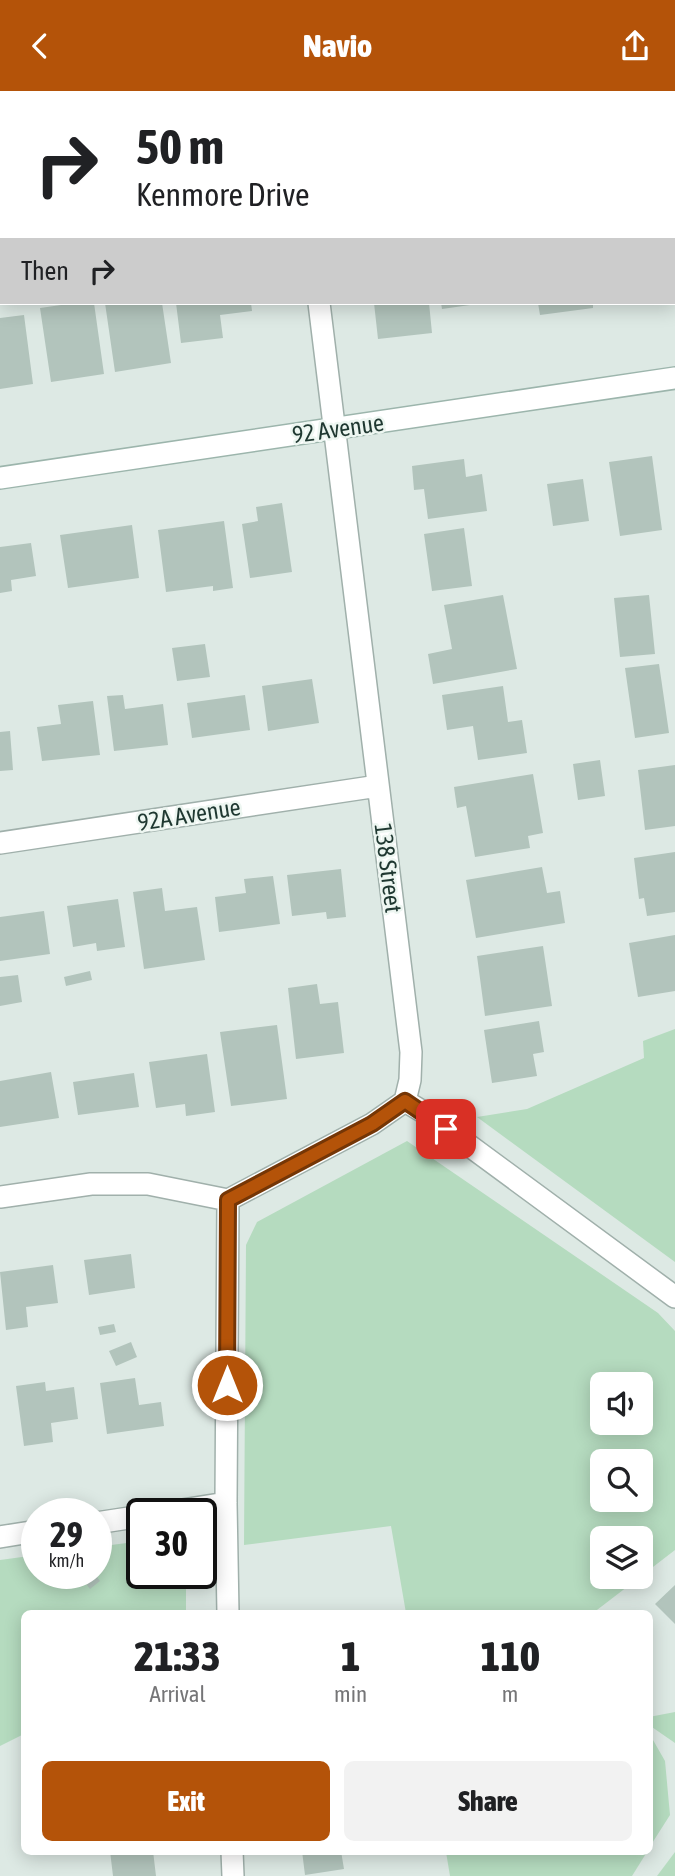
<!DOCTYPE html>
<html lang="en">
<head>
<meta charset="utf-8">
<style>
	:root { --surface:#fff; --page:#f2f2f2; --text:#202124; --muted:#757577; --accent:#b45309 }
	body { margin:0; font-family:"Asap Condensed",sans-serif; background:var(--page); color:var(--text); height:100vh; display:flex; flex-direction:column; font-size:26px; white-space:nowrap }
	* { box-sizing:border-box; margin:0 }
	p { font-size:23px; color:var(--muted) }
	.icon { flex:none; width:38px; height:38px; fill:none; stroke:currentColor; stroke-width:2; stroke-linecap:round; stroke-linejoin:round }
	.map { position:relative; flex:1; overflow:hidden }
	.panel { position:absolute; left:21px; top:1519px; width:632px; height:245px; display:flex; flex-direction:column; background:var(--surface); border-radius:10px; box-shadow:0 4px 18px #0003 }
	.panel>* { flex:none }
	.top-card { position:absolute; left:0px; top:0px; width:676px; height:214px; box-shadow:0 4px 18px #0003; background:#fff; color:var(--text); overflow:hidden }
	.buttons { position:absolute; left:590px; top:1281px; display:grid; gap:14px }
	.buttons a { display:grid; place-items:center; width:63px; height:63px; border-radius:10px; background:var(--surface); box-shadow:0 4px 18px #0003; font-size:35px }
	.speed { position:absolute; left:21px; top:1407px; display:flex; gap:14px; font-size:35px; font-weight:700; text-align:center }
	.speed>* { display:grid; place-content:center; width:91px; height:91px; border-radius:50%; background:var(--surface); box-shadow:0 4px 18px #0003; line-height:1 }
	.speed small { font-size:18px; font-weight:400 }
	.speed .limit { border:4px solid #111; border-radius:10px; background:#fff; color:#111 }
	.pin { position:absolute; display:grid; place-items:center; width:60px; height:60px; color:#fff; margin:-30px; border-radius:14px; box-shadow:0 4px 10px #0006 }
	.me { position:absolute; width:77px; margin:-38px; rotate:0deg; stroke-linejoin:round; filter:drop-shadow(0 0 5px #0008) }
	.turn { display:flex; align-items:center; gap:24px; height:147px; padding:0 21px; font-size:32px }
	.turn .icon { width:91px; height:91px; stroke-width:2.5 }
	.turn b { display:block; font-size:49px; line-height:60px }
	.then { display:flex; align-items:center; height:66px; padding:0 21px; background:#0003; gap:14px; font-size:26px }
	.eta { display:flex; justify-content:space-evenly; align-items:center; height:119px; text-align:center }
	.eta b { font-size:42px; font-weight:800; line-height:49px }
	.primary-button { display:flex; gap:14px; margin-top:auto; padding:14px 21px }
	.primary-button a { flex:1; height:80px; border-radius:10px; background:var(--accent); color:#fff; font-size:28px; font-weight:800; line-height:80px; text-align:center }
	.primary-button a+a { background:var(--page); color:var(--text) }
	header { display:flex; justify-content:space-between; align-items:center; height:91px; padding:0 21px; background:var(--accent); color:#fff; font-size:32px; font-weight:800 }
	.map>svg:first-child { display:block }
	.green { fill:#b5dbbf; fill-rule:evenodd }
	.building { fill:#b2c4bc }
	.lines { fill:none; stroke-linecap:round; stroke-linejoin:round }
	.lane-casing { stroke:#a0b0ab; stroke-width:19 }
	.street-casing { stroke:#a0b0ab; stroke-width:24 }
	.secondary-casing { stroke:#9cb5ac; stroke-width:24 }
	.lane { stroke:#fff; stroke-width:16 }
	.street { stroke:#fff; stroke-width:21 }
	.secondary { stroke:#fff; stroke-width:21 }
	.route-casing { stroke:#753606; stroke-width:18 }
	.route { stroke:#b45309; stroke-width:12 }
	.labels { text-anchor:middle; stroke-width:5; stroke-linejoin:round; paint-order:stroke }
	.street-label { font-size:24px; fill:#1f3831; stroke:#edf6f1 }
</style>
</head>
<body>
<header><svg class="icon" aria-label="back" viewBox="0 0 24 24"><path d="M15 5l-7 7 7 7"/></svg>Navio<svg class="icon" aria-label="share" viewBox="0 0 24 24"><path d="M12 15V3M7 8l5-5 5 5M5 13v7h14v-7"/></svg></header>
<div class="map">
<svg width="675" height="1785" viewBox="0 0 675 1785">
	<rect width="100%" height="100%" fill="#dde9e4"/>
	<path class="green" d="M675,938V1171L477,1026L527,1018L644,967L643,950Z
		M407,1050L658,1222L675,1240V1459L640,1486V1447H602V1486H640L593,1522H406L391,1435L244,1454L246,1154L257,1131ZM640,1293V1332H602V1293ZM640,1370V1409H602V1370Z
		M142,1450V1482H186V1522H24V1643L0,1655V1469L37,1464V1482H96V1456Z
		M675,1621V1652L649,1634V1626Z
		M649,1642L665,1670L670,1724L649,1757Z
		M446,1761V1760L647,1761L632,1785H450Z
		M675,1761V1785H657Z"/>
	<path class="building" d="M75,212H94L104,283L51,291L40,217Z
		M105,212H162L171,272L115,281Z
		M176,212H251L252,220L220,224L223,247L181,252Z
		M374,212H429L432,242L378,248Z
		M441,212H477V213L442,218Z
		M538,212H593V217L540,224Z
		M24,224L33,293L0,298V227Z
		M652,365L662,439L620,445L609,371Z
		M464,368L466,386L482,383L487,420L428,428L424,398L414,399L412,375Z
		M583,388L589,430L553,435L547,393Z
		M282,412L292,481L250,487L242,433L258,430L256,416Z
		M224,430L233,497L213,500V495L166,501L158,439Z
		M132,434L139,487L68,497L60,444Z
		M464,437L472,495L432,500L424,443Z
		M31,452L36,485L11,489L12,500L0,502V456Z
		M503,504L517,578L433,593L428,563L452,558L444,514Z
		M649,504L655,563L620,566L614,507Z
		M205,553L210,586L177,590L172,557Z
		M659,573L669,642L635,647L625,577Z
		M312,588L319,632L268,640L262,595Z
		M503,595L508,631L522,629L527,662L478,669L473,635L447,639L442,604Z
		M123,604L125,618L163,613L168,654L114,660L107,605Z
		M245,604L250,639L192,647L187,612Z
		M93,610L100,664L42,670L37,636L61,633L58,614Z
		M10,640L13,679L0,680V641Z
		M600,669L605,705L578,709L573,673Z
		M675,674V735L645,739L638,679Z
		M533,683L543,742L528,745L530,757L475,766L466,715L457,717L454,696Z
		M675,761V821L647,825L644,807L639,808L634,767Z
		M542,776L547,802L560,800L565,832L476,847L466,789Z
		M341,778L346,826L327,828L326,821L292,825L287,784Z
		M273,785L280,833L219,841L215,806L246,802L244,788Z
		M162,797L165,820L197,816L205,869L144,878L133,801Z
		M118,808L125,856L97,860L96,852L73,856L67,815Z
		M44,820L50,863L0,870V826Z
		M675,844V900L638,906L629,852Z
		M543,855L552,915L485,925L477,865Z
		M90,880L92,889L66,895L64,886Z
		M18,884L22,911L0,915V886Z
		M317,893L320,913L338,911L344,962L296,968L288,897Z
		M539,930L544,961L533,963L537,985L492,992L484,939Z
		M277,934L287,1008L231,1015L220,941Z
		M207,963L215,1021L186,1025L185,1013L156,1017L149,971Z
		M51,981L59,1027L0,1036V990Z
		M134,982L139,1016L78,1024L73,991Z
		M131,1163L135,1197L89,1204L84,1169Z
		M53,1174L58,1212L26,1216L28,1236L6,1239L0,1181Z
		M114,1233L116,1241L100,1244L98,1236Z
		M131,1251L137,1266L116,1275L109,1260Z
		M135,1287L139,1314L161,1311L164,1335L107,1343L100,1292Z
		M45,1291L46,1300L74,1296L78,1328L51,1332L53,1351L24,1355L16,1295Z
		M86,1482H94L100,1490L90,1498L81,1486Z
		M675,1494V1533L655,1513Z
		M110,1760H153L156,1785H113Z
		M302,1760H341L344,1778L305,1784Z"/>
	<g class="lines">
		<defs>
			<path id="lane" d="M674,98H675
				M0,178H2"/>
			<path id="street" d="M326,0V2
				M319,212L411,961L410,989L405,1010
				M0,752L378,695
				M405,1010L425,1022L675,1206
				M0,1106L91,1093H148L228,1109
				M228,1109L226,1412L228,1522
				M228,1109L372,1033L405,1010
				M157,1423L226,1412
				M96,1432L142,1425
				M0,1446L37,1440
				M232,1760L233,1785"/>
			<path id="secondary" d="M0,387L675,287"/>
		</defs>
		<use href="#lane" class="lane-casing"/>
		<use href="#street" class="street-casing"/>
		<use href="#secondary" class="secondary-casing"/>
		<use href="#lane" class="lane"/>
		<use href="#street" class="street"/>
		<use href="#secondary" class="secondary"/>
	</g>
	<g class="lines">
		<defs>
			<path id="route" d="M227,1294L228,1109L372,1033L405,1010L446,1038"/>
		</defs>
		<use href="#route" class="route-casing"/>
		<use href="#route" class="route"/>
	</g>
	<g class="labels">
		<g class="street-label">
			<text transform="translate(338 338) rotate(-8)" y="8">92 Avenue</text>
			<text transform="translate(189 724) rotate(-9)" y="8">92A Avenue</text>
			<text transform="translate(388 777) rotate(83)" y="8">138 Street</text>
		</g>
	</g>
</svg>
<div class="buttons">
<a><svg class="icon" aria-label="sound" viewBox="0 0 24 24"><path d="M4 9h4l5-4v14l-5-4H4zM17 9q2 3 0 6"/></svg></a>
<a><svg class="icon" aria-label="search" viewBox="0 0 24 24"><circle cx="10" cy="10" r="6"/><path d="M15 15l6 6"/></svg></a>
<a><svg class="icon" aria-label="layers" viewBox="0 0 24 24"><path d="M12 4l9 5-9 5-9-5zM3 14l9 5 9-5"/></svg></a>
</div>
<div class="speed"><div>29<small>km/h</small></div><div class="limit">30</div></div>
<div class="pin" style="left:446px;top:1038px;background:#d93025"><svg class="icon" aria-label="arrive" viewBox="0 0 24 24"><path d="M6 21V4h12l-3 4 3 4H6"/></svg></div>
<svg class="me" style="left:227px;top:1294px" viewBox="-20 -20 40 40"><circle r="17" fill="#b45309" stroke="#fff" stroke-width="3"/><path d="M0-11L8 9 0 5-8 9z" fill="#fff"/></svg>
<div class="top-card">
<div class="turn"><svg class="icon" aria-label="right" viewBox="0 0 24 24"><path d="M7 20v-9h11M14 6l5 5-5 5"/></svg><div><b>50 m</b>Kenmore Drive</div></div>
<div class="then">Then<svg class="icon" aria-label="right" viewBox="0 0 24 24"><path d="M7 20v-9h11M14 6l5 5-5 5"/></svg></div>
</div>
<section class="panel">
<div class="eta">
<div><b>21:33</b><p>Arrival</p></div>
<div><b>1</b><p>min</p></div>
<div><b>110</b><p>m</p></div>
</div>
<div class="primary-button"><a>Exit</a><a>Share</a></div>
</section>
</div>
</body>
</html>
